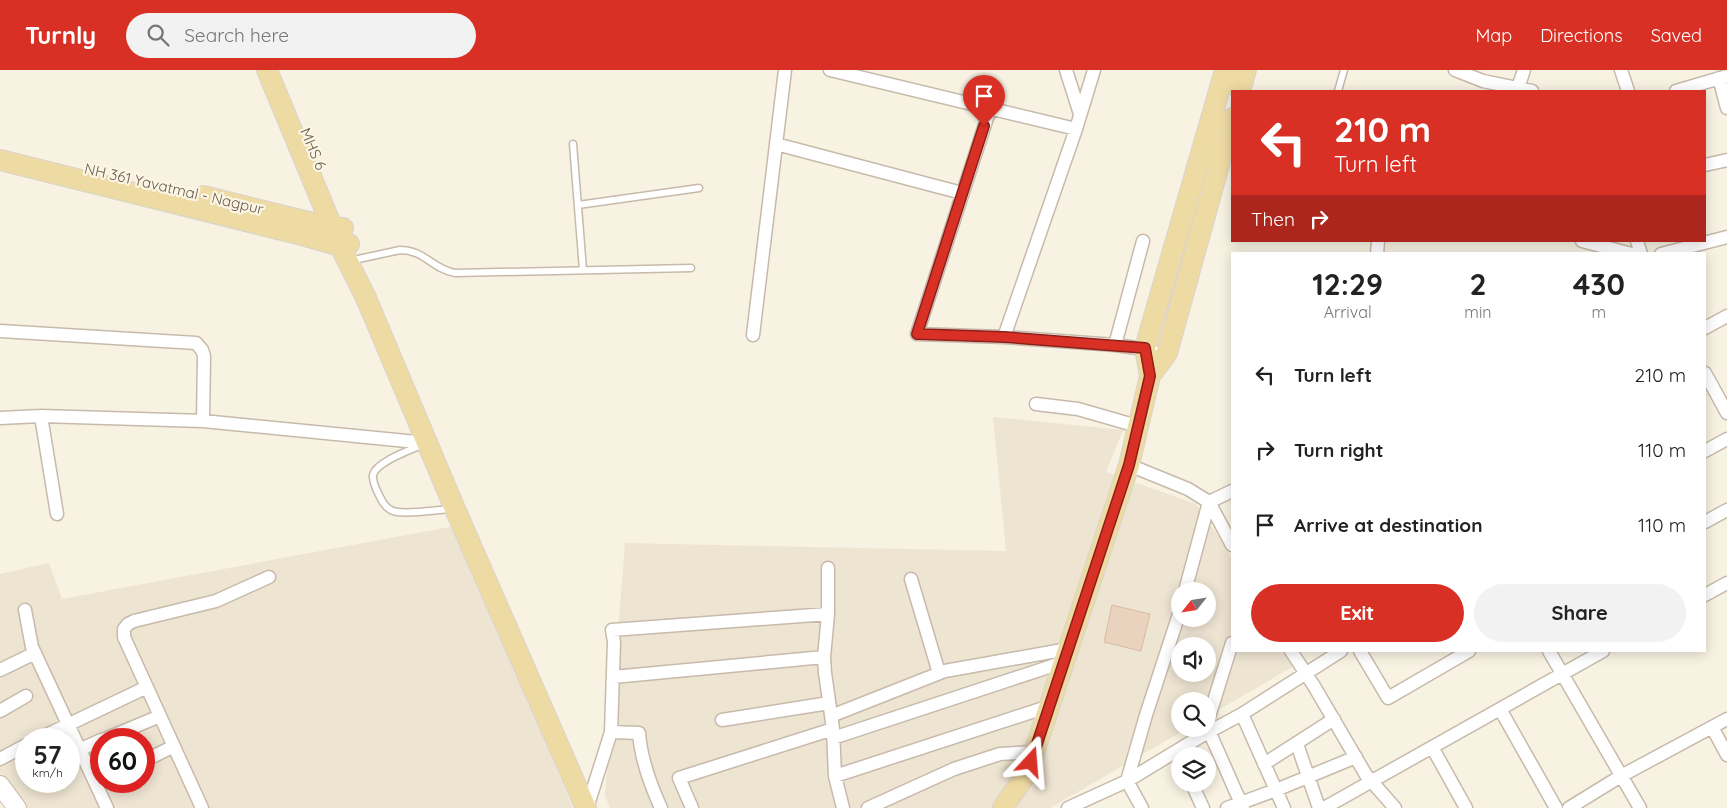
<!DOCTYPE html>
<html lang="en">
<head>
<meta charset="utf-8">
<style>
	:root { --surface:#fff; --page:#f2f2f2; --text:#222; --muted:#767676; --accent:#d93025 }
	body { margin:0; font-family:Quicksand,sans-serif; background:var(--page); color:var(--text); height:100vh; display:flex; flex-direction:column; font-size:19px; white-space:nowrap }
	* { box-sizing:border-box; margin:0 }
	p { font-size:16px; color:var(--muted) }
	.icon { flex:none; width:28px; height:28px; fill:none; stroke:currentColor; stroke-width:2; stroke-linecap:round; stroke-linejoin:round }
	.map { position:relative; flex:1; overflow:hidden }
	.side { position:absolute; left:1231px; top:182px; width:475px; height:400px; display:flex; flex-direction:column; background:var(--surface); border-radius:0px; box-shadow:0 2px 12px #0003 }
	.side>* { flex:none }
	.banner { position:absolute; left:1231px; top:20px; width:475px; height:152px; border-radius:0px; box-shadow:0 2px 12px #0003; background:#d93025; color:#fff; overflow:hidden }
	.needle { width:32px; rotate:240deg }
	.tools { position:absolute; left:1171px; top:512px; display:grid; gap:10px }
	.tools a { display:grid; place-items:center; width:45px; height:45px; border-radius:50%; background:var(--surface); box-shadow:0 2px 12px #0003; font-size:25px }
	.speed { position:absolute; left:15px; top:658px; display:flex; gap:10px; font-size:25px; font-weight:700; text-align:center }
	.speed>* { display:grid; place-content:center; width:65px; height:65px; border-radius:50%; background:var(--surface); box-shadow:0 2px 12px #0003; line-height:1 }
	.speed small { font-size:12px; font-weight:400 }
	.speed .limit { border:8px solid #d22; background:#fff; color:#111 }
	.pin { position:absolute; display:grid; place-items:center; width:42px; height:42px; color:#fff; margin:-51px -21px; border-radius:50% 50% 50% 0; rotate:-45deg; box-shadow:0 0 5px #0007 }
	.pin .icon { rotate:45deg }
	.me { position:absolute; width:55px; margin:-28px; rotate:19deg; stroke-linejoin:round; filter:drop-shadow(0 0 4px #0008) }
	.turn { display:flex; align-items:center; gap:18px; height:105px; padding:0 20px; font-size:22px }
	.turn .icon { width:65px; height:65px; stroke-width:2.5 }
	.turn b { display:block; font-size:35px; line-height:42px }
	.then { display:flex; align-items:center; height:48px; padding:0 20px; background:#0003; gap:10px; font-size:19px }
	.eta { display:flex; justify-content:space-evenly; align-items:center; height:85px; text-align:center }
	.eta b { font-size:30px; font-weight:700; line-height:35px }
	.button { display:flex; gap:10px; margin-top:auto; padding:10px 20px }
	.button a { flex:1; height:58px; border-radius:30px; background:var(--accent); color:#fff; font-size:20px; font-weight:700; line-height:58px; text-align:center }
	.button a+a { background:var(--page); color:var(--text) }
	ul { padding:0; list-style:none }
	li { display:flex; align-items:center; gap:15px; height:75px; padding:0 20px }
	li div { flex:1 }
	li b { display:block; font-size:19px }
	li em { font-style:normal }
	header { display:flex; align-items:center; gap:30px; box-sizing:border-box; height:70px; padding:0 25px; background:var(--accent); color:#fff }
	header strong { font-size:24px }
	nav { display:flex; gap:28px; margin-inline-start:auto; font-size:18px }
	.search { width:350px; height:45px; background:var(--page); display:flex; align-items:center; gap:12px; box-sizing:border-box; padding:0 18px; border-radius:28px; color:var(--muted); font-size:19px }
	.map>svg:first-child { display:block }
	.residential { fill:#eee4d2; fill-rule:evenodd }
	.building { fill:#e9d3be; stroke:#d9bca0 }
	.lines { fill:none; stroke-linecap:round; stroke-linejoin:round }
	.service-casing { stroke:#c7baab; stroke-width:9 }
	.minor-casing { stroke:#c7baab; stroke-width:15 }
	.secondary-casing { stroke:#cabba9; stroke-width:20 }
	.primary-casing { stroke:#d9d4d0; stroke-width:22 }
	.service { stroke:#fff; stroke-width:6 }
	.minor { stroke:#fff; stroke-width:12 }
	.secondary { stroke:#fff; stroke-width:18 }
	.primary { stroke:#eedaa3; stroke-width:20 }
	.route-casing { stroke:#8d1f18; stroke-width:12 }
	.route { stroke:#d93025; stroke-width:9 }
	.labels { text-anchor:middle; stroke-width:4.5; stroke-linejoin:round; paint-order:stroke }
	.street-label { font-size:15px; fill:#6c5b4c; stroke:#fcf6e7 }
</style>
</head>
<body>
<header>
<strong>Turnly</strong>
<div class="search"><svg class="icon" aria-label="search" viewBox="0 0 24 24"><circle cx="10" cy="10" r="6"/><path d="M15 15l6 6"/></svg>Search here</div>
<nav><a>Map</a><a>Directions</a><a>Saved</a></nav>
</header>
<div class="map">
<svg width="1727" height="738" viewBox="0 0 1727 738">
	<rect width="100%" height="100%" fill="#f8f2e2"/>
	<path class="residential" d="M993,347L1123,360L1106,402L1196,434L1222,471L1232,490V581H1283L1292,597L1208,646V631H1180V659H1186L1050,738H610L605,726L625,473L1006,481ZM1180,521H1208V549H1180ZM1180,576H1208V604H1180Z
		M455,456L573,738H24L0,703V504L49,493L62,529ZM26,669H69V711H26ZM101,669H144V711H101Z"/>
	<path class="building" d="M1112,535L1150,544L1141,581L1104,572Z"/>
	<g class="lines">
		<defs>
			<path id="service" d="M1338,21L1344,0
				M573,74L583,200
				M578,135L699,118
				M349,191L400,180C425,180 432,199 455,203L691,198
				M422,375C410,380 376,392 373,405C372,412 377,421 380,427C383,434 389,441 397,442C413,444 435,440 451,439"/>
			<path id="minor" d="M830,0L1076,59
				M1066,0L1080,44
				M1455,0L1483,11L1532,21
				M1621,0L1628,21
				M1719,8L1727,38
				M1518,18L1524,0
				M1676,21L1727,6
				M990,39L917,264L1004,267L1115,275L1152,280
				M776,74L962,123
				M1705,95L1727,90
				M1582,171L1632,184
				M1637,171L1641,184
				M1377,184L1378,171
				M1661,184L1727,167
				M1705,258L1727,246
				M0,261L196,273L202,280L204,286L203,351
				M753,265L785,0
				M1004,267L1076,59L1094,0
				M1115,275L1143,171
				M1705,303L1727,343
				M1036,334L1078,339L1137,356
				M41,346L57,444
				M0,348L41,346L203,351L427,373
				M1705,381L1727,369
				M1129,395L1188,419L1209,432L1232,475
				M1705,452L1727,440
				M828,498V544L824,587L825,603L833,659L835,706L843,738
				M911,509L939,603
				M1185,521L1209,432L1232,421
				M1705,525L1727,513
				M25,540L32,577L107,738
				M1291,581L1314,616L1366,705L1395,738
				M1360,581L1388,628L1469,581
				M1549,581L1640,738
				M0,600L35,583
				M613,607L824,587
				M1500,639L1556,738
				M0,641L26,626
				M1242,644L1284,738
				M831,646L945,601L1068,579
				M722,650L829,633
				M1208,650L1232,573
				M1712,657L1727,685
				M1209,661L1243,738
				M611,662L639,663C641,690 650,714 661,738
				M833,668L1064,592
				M38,669L147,617
				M105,669L160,646
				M1297,674L1319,738
				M1432,677L1466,738
				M79,680L101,670
				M0,689L26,675
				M144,691L174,676
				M1264,694L1334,649
				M835,706L1050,636
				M1192,714L1203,738
				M202,738L124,567V559L128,554L134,551L216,531L269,507
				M587,738L611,662L614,572L612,560L828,544
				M692,738L679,708L833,659
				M868,738L954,699L1000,684L1034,682
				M1068,738L1127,711L1203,665L1242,644L1341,581
				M1142,738L1127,711L1146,645L1180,541
				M1227,738L1276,720L1356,687
				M1324,738L1603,581
				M1569,738L1621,706L1727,649"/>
			<path id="secondary" d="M0,715L17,738"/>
			<path id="primary" d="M267,0L340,176L366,228L455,439L586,738
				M1240,21L1246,0
				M0,90L298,164L340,176L349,174
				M203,126L333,158H343
				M1150,306L1145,278L1225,0
				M1003,738L1028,701L1129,395L1150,306L1167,283L1232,48"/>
		</defs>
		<use href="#service" class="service-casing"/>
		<use href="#minor" class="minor-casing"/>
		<use href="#secondary" class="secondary-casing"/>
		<use href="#primary" class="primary-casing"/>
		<use href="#service" class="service"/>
		<use href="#minor" class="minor"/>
		<use href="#secondary" class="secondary"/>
		<use href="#primary" class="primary"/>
	</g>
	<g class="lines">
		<defs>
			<path id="route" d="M984,56L917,264L1004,267L1145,278L1150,306L1129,395L1031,692"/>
		</defs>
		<use href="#route" class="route-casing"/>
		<use href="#route" class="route"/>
	</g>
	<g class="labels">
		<g class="street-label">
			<text transform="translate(313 79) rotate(67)" y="5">MHS 6</text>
			<text transform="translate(174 119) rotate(13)" y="5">NH 361 Yavatmal - Nagpur</text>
		</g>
	</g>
</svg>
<div class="tools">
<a><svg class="needle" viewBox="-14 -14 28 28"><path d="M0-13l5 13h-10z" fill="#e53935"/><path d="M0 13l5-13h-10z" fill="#767676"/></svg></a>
<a><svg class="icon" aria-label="sound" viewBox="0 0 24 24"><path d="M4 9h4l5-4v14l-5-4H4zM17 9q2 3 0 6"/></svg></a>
<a><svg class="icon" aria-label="search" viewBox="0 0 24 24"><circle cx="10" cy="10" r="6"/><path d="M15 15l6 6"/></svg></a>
<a><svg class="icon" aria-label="layers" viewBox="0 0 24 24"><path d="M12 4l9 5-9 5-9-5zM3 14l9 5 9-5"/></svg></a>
</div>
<div class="speed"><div>57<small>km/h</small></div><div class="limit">60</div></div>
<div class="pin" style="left:984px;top:56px;background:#d93025"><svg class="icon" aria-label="arrive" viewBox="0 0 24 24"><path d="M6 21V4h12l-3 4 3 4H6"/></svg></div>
<svg class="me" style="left:1031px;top:692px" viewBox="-20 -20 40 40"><path d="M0-17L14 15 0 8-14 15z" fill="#d93025" stroke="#fff" stroke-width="4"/></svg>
<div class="banner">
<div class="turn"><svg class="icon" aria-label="left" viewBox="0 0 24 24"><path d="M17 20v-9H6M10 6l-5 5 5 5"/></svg><div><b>210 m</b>Turn left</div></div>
<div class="then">Then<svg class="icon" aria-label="right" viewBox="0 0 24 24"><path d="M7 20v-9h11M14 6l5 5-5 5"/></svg></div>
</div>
<section class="side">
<div class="eta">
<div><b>12:29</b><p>Arrival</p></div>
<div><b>2</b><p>min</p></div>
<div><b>430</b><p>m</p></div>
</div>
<ul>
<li><svg class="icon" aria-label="left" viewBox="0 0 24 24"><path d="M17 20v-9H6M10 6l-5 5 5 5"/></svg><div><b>Turn left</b></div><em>210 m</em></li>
<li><svg class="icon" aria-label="right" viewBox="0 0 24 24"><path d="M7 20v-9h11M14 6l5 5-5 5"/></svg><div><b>Turn right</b></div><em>110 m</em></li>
<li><svg class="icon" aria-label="arrive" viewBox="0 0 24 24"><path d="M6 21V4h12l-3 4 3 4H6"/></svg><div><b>Arrive at destination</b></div><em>110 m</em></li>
</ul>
<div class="button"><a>Exit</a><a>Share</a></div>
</section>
</div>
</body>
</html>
